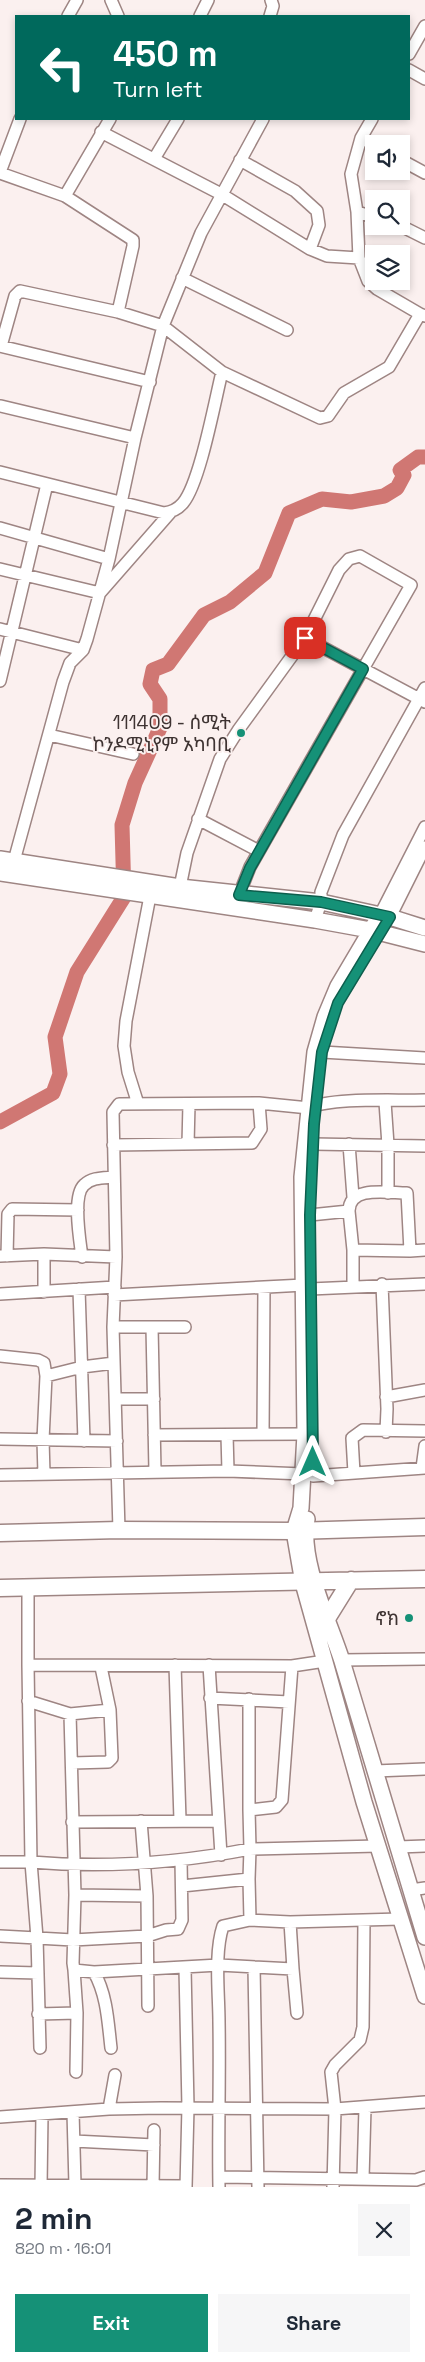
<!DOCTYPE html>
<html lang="en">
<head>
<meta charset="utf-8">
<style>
	:root { --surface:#fff; --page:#f6f6f7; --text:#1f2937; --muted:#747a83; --accent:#159177 }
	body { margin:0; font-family:"Space Grotesk","Noto Sans Ethiopic",sans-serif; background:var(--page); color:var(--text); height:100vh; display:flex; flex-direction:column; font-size:19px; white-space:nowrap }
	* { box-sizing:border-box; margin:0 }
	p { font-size:16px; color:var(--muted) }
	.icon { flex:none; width:28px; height:28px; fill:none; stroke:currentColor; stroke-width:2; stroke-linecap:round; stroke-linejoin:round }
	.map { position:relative; height:2187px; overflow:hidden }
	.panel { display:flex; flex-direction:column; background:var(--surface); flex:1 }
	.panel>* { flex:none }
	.hud { position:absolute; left:15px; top:15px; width:395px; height:105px; border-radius:0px; box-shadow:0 2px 8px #0003; background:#00695c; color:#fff; overflow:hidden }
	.controls { position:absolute; left:365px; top:135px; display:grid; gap:10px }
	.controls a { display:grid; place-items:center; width:45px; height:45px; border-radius:0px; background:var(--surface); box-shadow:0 2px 8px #0003; font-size:25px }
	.pin { position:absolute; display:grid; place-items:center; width:42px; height:42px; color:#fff; margin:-21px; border-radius:10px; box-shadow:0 2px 8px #0006 }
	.me { position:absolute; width:55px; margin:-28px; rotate:0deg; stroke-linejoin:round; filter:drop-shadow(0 0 4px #0008) }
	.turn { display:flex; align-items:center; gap:18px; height:105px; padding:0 15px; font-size:22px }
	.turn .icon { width:65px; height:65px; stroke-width:2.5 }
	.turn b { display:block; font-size:35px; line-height:42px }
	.round { display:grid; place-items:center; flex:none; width:52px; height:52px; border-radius:0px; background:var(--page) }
	.overview { display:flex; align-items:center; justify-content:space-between; height:85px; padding:0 15px }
	h1 { font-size:30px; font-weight:700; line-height:38px }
	.action { display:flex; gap:10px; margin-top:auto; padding:10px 15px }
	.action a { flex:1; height:58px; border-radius:0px; background:var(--accent); color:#fff; font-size:20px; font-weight:700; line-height:58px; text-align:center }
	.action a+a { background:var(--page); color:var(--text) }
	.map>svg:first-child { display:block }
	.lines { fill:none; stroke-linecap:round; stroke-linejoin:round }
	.river { stroke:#d07773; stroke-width:15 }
	.minor-casing { stroke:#9e8583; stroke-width:14 }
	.major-casing { stroke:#9e8583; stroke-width:18 }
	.highway-casing { stroke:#9e8583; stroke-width:19 }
	.minor { stroke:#fff; stroke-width:11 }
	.major { stroke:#fff; stroke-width:15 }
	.highway { stroke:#fff; stroke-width:16 }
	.route-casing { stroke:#0e5e4d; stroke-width:12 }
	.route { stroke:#159177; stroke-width:9 }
	.poi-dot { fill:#159177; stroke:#fbf0ef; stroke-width:2 }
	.labels { text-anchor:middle; stroke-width:4; stroke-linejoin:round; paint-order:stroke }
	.poi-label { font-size:19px; fill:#3e3332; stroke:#fbf0ef; text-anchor:end }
</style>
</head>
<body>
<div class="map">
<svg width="425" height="2187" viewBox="0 0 425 2187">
	<rect width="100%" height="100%" fill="#fbf0ef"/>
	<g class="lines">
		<path class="river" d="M0,1122L53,1093L60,1074L55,1037L77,972L124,897L122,825L135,783L160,728V699L150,684L153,670L168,664L204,615L230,602L265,573L289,513L322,499L351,502L384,496L397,488L404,475L400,470L418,457H425"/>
		<defs>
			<path id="minor" d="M111,0L118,16
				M68,16L77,0
				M200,16L208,0
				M270,16L273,6L271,0
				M409,54L425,26
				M409,70L425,79
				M101,132L221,194L310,249L327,256L359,258
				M361,138L372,119
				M374,145L361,138L351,174L357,212L359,258L368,281L377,289L420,314
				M154,159L178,119
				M240,160L295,191L317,211L319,225L310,249
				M401,160L425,173
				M0,172L20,119
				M0,173L65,196L133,240V246L118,312
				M65,196L110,119
				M357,212L374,217
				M401,226L425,238
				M182,278L287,330
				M0,346L150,382
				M1,346L15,296L20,291L118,312L163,326L222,372L320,418L328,416L344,393L389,367L420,314L425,316
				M1,406L135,438
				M0,472L164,513C172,512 178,509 183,503C200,483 215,400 222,372
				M0,528L109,559
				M0,569L100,593L170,513
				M0,629L83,650
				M305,638L425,702
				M0,681L47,484
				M49,735L133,754
				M198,819L259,851
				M14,861L63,682L70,663L83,650L87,639L109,559L135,438L163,326L201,233L263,119
				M180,887L187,853L220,759L239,729L305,638L339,570L349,559L360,556L411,585L250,867L239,895
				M380,915L425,827
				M390,917L425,847
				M315,920L321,902V892L343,835L425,688
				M322,1052L425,1058
				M385,1102L388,1145V1193
				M138,1104L128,1072L124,1046L126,1021L150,896
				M188,1144L189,1104
				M313,1144L425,1146
				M349,1144L353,1197
				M113,1145L252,1143L261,1129L259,1103
				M310,1215L349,1211C349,1185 388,1193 407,1193L410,1251L353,1250L349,1211
				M353,1250V1286
				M410,1251L425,1250
				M0,1256L44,1254L116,1257
				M7,1256L8,1214L12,1209L78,1210
				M82,1257C80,1241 72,1196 84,1185C92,1177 104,1178 114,1177
				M382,1284L387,1409L386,1432
				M79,1289L84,1441
				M310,1289L425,1284
				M44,1292V1254
				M0,1294L115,1287
				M114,1295L304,1285
				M113,1327H185
				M152,1327L155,1471
				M0,1356L38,1360L44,1363L46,1376L43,1440L44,1474
				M46,1376L82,1367L114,1363
				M386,1397L425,1390
				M116,1399H154
				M263,1434L264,1287
				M154,1435L305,1434
				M227,1435L228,1471
				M0,1439L117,1441
				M422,1468L425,1446
				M354,1473L352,1438L363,1430L425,1431
				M0,1475L228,1471L303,1474
				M313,1476L425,1468
				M119,1530L113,1327L116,1257L113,1112L119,1104L259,1103L309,1108C333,1097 396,1101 425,1100
				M342,1660L425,1659
				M28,1665V1587
				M175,1665L180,1820
				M209,1665L221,1855
				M292,1666L28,1665L31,1862C104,1868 178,1863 250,1849L249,1810L276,1807L282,1800L292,1666L325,1661
				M210,1698L289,1702
				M249,1699V1810
				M28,1701L70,1714L110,1710
				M70,1714L75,1895L73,1963L74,1970L94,1972C107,1995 108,2022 111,2048
				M72,1763L108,1762L112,1758L110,1710L101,1667
				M375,1771L425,1769
				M141,1821L147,1896L148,2006
				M72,1822L219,1821
				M398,1847L425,1846
				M0,1862H31L37,1938L73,1940L147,1936L166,1930L178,1929L182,1920L181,1860
				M249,1879L250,1920L290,1922L400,1919
				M182,1886L249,1879L250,1849L378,1846
				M411,1890L425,1888
				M75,1895L147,1896
				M0,1936L37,1938L40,2048
				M254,1967L258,2187
				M185,1968L188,2107L186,2187
				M293,1969L297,2013
				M0,1972L38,1973
				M94,1972L219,1965L293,1969L290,1922
				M38,2014L77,2013L74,1970
				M76,2072L77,2013
				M109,2109L115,2075
				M73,2112L75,2185
				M0,2117L109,2109L161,2108L335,2109L425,2102
				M74,2141L154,2145
				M219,2177L416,2180L425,2177
				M363,2178L365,2108
				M0,2185L186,2186
				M153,2186L154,2130
				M41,2187L42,2114
				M219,2187C218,2132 220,2077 219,2022C219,1994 214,1953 223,1926L250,1920
				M333,2187L335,2109L331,2072L335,2065L360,2040L363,2027L364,1920"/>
			<path id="major" d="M0,859L180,887L321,902L390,917L425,928
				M0,873L315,920L370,930L425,944
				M380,915L338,986L325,1017L315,1052L302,1177L305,1434L301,1508L294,1531L303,1583L364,1802L425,1996
				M307,1519C299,1561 329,1620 342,1661C370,1753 398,1845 425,1937"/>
			<path id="highway" d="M0,1533L119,1530L294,1531L425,1527
				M0,1588L425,1579
				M328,1617L351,1580"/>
		</defs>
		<use href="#minor" class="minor-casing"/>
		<use href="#major" class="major-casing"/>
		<use href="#highway" class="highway-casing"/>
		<use href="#minor" class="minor"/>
		<use href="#major" class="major"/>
		<use href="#highway" class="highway"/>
	</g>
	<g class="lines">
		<defs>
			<path id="route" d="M305,638L363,669L250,868L239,895L321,902L390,917L338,1003L322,1052L314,1124L310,1215L313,1462"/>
		</defs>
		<use href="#route" class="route-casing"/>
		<use href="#route" class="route"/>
	</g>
	<g class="poi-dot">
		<circle cx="241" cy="733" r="5"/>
		<circle cx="409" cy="1618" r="5"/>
	</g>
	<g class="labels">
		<g class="poi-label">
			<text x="231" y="729">111409 - ሰሚት<tspan x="231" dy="22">ኮንዶሚኒየም አካባቢ</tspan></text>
			<text x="399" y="1625">ኖክ</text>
		</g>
	</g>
</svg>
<div class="controls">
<a><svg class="icon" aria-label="sound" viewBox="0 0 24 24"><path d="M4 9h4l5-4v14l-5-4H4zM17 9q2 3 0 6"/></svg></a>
<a><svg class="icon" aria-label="search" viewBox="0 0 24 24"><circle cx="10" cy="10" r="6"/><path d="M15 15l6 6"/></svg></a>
<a><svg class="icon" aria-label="layers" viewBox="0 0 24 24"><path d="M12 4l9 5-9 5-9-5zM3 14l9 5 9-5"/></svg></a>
</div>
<div class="pin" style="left:305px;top:638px;background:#d93025"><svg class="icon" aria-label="arrive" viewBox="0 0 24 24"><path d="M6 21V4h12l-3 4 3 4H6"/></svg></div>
<svg class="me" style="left:313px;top:1462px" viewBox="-20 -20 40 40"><path d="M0-17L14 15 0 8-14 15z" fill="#159177" stroke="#fff" stroke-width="4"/></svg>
<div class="hud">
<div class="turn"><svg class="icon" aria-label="left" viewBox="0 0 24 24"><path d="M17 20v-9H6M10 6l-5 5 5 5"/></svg><div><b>450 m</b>Turn left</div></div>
</div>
</div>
<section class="panel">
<div class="overview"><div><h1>2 min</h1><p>820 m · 16:01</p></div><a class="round"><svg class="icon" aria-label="close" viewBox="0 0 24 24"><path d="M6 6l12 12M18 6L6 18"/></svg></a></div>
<div class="action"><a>Exit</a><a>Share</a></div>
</section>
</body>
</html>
